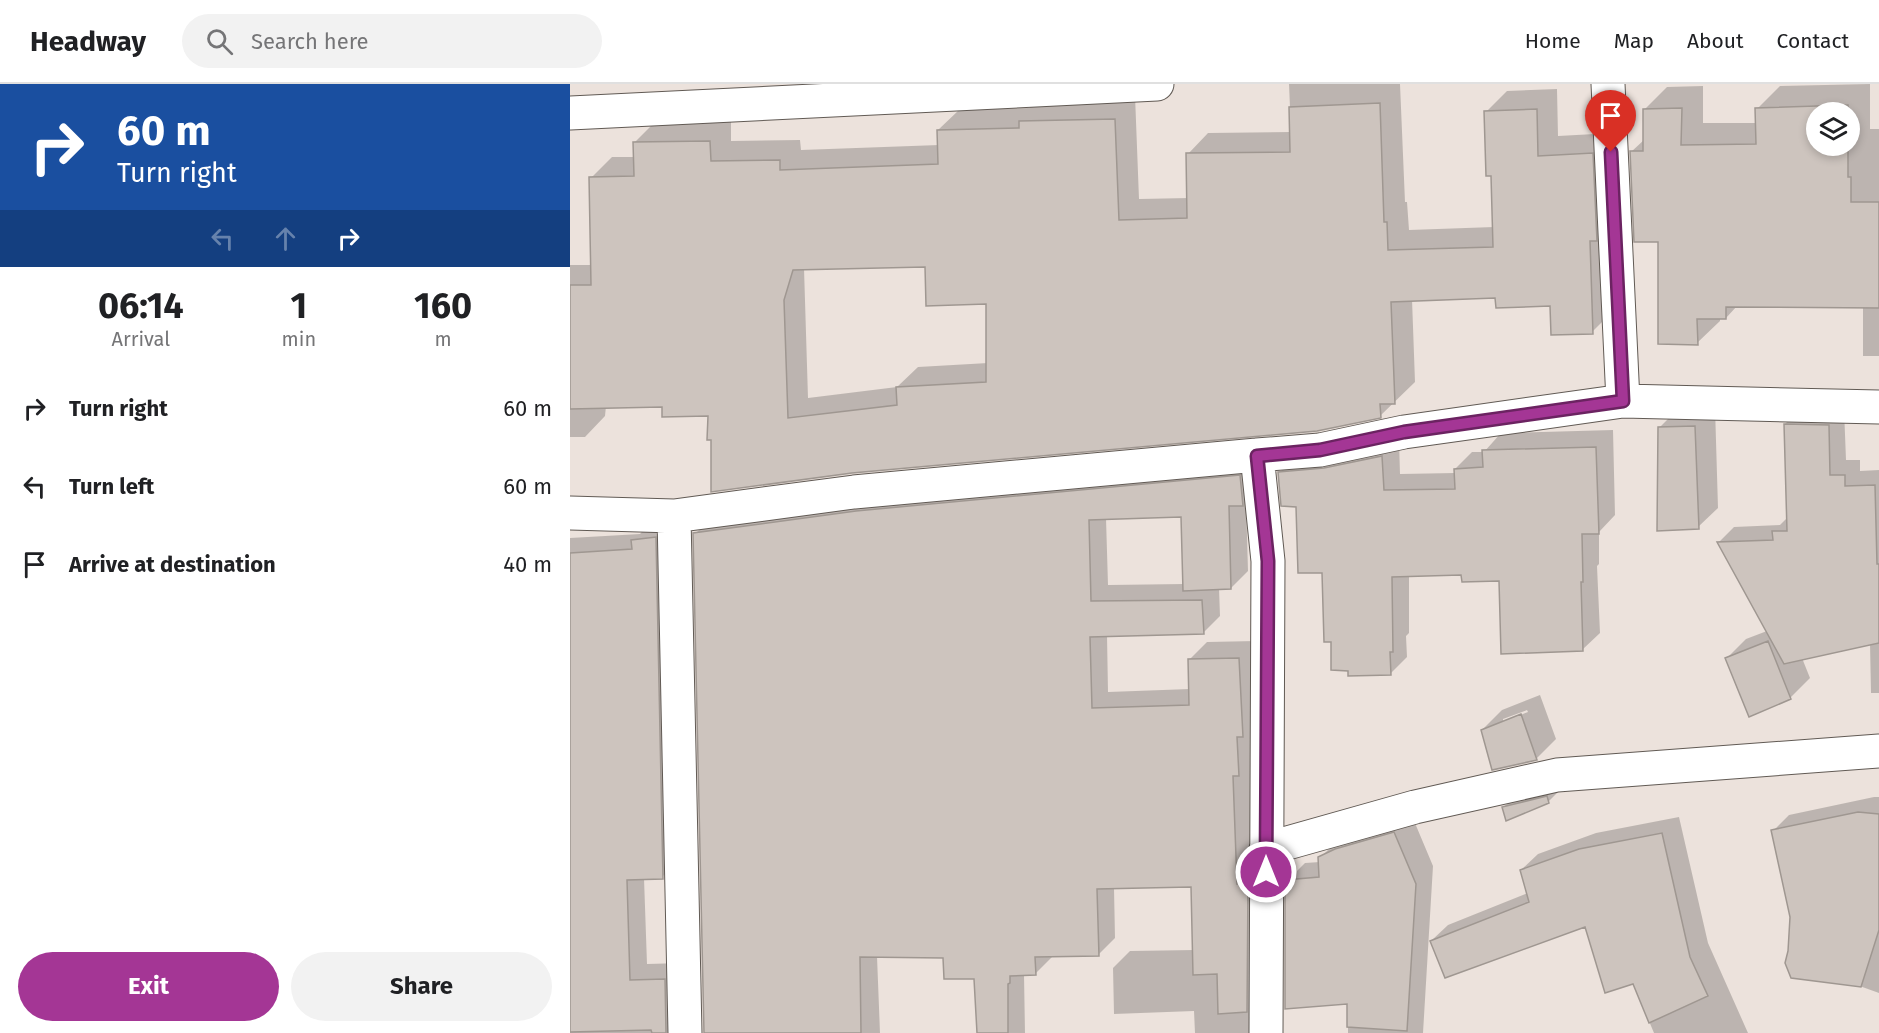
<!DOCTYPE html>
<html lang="en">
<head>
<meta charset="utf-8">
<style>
	:root { --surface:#fff; --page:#f2f2f2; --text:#202124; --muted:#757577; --line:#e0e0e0; --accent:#a43695 }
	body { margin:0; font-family:"Fira Sans",sans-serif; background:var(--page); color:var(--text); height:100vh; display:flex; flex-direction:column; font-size:22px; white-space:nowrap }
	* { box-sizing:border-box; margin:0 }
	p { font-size:20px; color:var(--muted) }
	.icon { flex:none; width:33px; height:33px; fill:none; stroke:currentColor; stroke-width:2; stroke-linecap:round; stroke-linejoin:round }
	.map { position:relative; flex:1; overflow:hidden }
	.details { display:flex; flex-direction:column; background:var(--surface); width:570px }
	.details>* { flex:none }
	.hud { background:#1a4fa0; color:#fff; overflow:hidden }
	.buttons { position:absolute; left:1236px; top:18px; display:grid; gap:12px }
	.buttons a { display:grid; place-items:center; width:54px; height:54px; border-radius:50%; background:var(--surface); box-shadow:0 3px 9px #0003; font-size:30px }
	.pin { position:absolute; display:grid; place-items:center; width:51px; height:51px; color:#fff; margin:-62px -26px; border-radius:50% 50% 50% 0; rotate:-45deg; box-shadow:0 0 6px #0007 }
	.pin .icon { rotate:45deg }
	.me { position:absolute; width:66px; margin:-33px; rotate:0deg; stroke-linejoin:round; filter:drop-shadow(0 0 4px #0008) }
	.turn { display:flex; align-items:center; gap:21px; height:126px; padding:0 18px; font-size:27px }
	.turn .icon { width:78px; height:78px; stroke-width:2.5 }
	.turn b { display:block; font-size:42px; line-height:51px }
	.lanes { display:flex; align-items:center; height:57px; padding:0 18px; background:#0003; justify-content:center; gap:30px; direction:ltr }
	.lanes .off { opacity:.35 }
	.eta { display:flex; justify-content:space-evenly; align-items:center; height:102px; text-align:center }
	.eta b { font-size:36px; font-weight:700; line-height:42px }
	.action { display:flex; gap:12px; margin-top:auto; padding:12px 18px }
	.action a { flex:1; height:69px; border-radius:36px; background:var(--accent); color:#fff; font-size:24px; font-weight:700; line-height:69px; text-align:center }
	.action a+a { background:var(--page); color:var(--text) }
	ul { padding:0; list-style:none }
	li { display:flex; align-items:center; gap:18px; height:78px; padding:0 18px }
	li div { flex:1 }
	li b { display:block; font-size:22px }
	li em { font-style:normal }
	header { display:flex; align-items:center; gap:36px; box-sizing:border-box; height:84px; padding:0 30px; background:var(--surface); border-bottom:2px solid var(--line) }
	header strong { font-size:28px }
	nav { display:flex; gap:33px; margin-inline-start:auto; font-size:21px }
	.search { width:420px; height:54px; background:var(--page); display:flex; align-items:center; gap:15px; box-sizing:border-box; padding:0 21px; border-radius:33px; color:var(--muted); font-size:22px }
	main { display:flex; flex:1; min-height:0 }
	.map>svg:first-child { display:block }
	.shadow { fill:#0003; fill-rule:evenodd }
	.building { fill:#cdc4be; stroke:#9f9791; stroke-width:1.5; fill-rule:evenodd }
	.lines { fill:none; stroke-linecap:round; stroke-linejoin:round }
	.minor-casing { stroke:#615a54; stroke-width:35 }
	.minor { stroke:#fff; stroke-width:33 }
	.route-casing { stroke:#6b2361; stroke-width:15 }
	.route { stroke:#a43695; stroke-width:10 }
</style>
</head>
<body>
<header>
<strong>Headway</strong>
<div class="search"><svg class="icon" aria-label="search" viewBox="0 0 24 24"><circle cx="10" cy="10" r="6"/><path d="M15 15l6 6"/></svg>Search here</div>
<nav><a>Home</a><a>Map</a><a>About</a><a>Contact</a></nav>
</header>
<main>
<section class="details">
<div class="hud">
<div class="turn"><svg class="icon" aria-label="right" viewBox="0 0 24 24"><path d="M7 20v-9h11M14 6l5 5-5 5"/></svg><div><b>60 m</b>Turn right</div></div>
<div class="lanes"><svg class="icon off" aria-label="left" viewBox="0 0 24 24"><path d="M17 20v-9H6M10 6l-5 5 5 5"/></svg><svg class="icon off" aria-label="ahead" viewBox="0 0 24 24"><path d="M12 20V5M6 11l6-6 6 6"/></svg><svg class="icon" aria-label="right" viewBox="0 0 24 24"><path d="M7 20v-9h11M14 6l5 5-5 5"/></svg></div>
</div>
<div class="eta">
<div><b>06:14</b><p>Arrival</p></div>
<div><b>1</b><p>min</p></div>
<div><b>160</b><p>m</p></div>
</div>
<ul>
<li><svg class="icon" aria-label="right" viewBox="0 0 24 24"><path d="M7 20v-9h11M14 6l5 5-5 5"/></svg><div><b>Turn right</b></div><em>60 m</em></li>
<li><svg class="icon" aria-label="left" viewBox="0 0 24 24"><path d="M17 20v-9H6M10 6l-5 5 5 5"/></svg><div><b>Turn left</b></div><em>60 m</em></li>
<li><svg class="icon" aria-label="arrive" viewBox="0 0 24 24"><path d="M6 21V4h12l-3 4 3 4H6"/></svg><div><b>Arrive at destination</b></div><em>40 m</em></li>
</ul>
<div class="action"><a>Exit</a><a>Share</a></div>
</section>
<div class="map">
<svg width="1309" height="949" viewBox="0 0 1309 949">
	<rect width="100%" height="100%" fill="#ece2dc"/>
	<path class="shadow" d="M719,0H830L835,118H837L839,146L924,143L922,91L916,28L937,7L987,5L988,52L1043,49V227L1022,248L982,220L927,213L842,215L845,298L810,332L142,355L140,330L93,321L36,322L35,332L15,353H0V181H22L21,94L42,73H65L64,59L85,38L161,37V57L230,56L231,66L369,61L368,46L389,26L459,24L471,13L565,11L569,115L619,114L618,70L638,49L721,48ZM356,182L417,218L418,279L348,283L327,303L238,314L234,184Z
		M1300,0V45H1309V272H1293V223L1167,222L1156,234H1150V237L1127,259L1090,156L1061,68L1075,55V25L1097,3L1133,2V39H1187V25L1210,2ZM1246,28H1280V62H1246Z
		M1145,323L1148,424L1128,443L1089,344L1109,324Z
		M1231,324L1274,325L1276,376H1290V387L1309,386V609H1301L1300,559L1232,574L1240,594L1220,614L1157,574L1176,555L1197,547L1149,458L1164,443L1210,441L1218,433L1215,340Z
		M1043,346L1045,431L1029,448V480L1027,482L1030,549L1012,566L931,496L893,489L839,491V549L836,552L837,573L820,590L753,487L728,421L709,389L726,372L829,356L830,390L885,389V385L902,368H914L931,349Z
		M687,375L676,417L678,487L661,504H649L650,532L633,549L537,551L538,608L620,605V575L637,558L686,557L685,673L680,678L684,784L694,949H625L624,927L544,930L543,884L560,867L624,866L622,802L544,804L545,854L528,871L482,873L465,890H454L455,949H408L405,893L375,873L307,872L310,949H135L125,450L142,433ZM612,432L614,500L538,501L536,434Z
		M102,437L109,776L92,793L74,794L77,880L112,879L125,949H0V454L70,450L80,439Z
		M970,611L986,655L966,675L912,646L932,626ZM957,626L958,628L933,638V635Z
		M998,698L978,718L934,723L953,703Z
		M1304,713H1309V909L1284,900L1222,833L1203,747L1219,731Z
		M842,732L863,782L853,949H778V919L717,797L735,779L750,778V774L768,756Z
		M1109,733L1138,859L1178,949H1084L1063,899L1016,842L861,857L878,841L958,809L951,786L968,770L1026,749Z"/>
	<path class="building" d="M810,19L814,138H817L818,166L923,163L921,92H916L914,27L967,25L968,72L1023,69L1027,157H1020L1023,250L981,251L980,222L926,224L925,214L821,218L825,320H810L811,334L747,347L282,389L141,408V356H137L138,332L92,333V323L0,325V201H21L19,93L64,92L63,58L140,57L141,77L210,76V86L368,80L367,46L449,44V37L545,35L549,136L617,134L616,69L720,68L719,23ZM355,183L356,222L416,220V298L326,303L327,321L218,334L214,216L223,186Z
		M1278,21V28H1246V62H1278V93H1281V118H1309V224L1156,223V235H1127L1128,261L1088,260V158H1064L1060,67H1073V25L1112,24L1111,61L1186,60L1185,24Z
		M1214,340L1259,341L1260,391H1275V402L1305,401L1307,480H1309V559L1214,580L1147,458L1203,456L1202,447H1217Z
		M1125,342L1129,445L1087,447L1088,343Z
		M1026,363L1029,450H1012L1013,498H1011L1013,567L931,570L929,497L892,498L891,491L822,493L823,568H820L821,591L778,592V587L761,586V558H754L752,489H728L726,423L711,422L708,388L754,384L812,372L814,406L885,405L884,385L913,383L912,366Z
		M670,391L673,422H659L661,505L613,507L611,433L519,436L521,517L632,516L634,550L520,553L522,624L619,621L618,575L669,574L673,653H667L669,692H663L667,800L678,799L677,928L648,930L647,890L623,891L621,803L527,805L529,872L465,873L466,891L440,892V899L438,900V949H407L404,895H374L373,874L290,873L291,949H134L123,449L286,427Z
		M86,453L93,795L57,796L60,896L95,895L96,949H82L81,946L0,948V469L62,465L61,456Z
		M1198,557L1221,615L1179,633L1155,574Z
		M951,630L967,676L922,686L911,646Z
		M977,712L979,719L936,737L932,723Z
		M1288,728L1309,730V846L1291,903L1221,894L1215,879L1218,867L1220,833L1201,746Z
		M824,748L846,800L837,947L777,943V920L715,925V796L749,793L748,773L765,765Z
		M1092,749L1120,873L1138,912L1079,939L1063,900L1035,909L1015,843L875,894L860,857L959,818L950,786L1009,765Z"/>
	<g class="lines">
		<defs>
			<path id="minor" d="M1038,0L1053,317
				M0,29L587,0
				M0,429L104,432L284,408L687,371
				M104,432L115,949
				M696,765L845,723L987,691L1309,667
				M696,949L698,477L687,371L750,366L834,348L1053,317L1309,323"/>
		</defs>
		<use href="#minor" class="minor-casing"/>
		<use href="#minor" class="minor"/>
	</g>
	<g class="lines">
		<defs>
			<path id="route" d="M696,788L698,477L687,372L750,366L834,348L1053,317L1041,68"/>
		</defs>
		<use href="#route" class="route-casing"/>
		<use href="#route" class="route"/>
	</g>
</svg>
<div class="buttons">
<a><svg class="icon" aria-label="layers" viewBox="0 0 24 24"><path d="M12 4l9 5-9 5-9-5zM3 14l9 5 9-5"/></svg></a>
</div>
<div class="pin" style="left:1041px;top:68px;background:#d93025"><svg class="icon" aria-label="arrive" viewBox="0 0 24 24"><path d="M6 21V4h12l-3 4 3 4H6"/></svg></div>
<svg class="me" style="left:696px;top:788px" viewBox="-20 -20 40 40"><circle r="17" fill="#a43695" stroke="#fff" stroke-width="3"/><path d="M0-11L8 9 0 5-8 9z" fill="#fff"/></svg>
</div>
</main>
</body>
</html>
